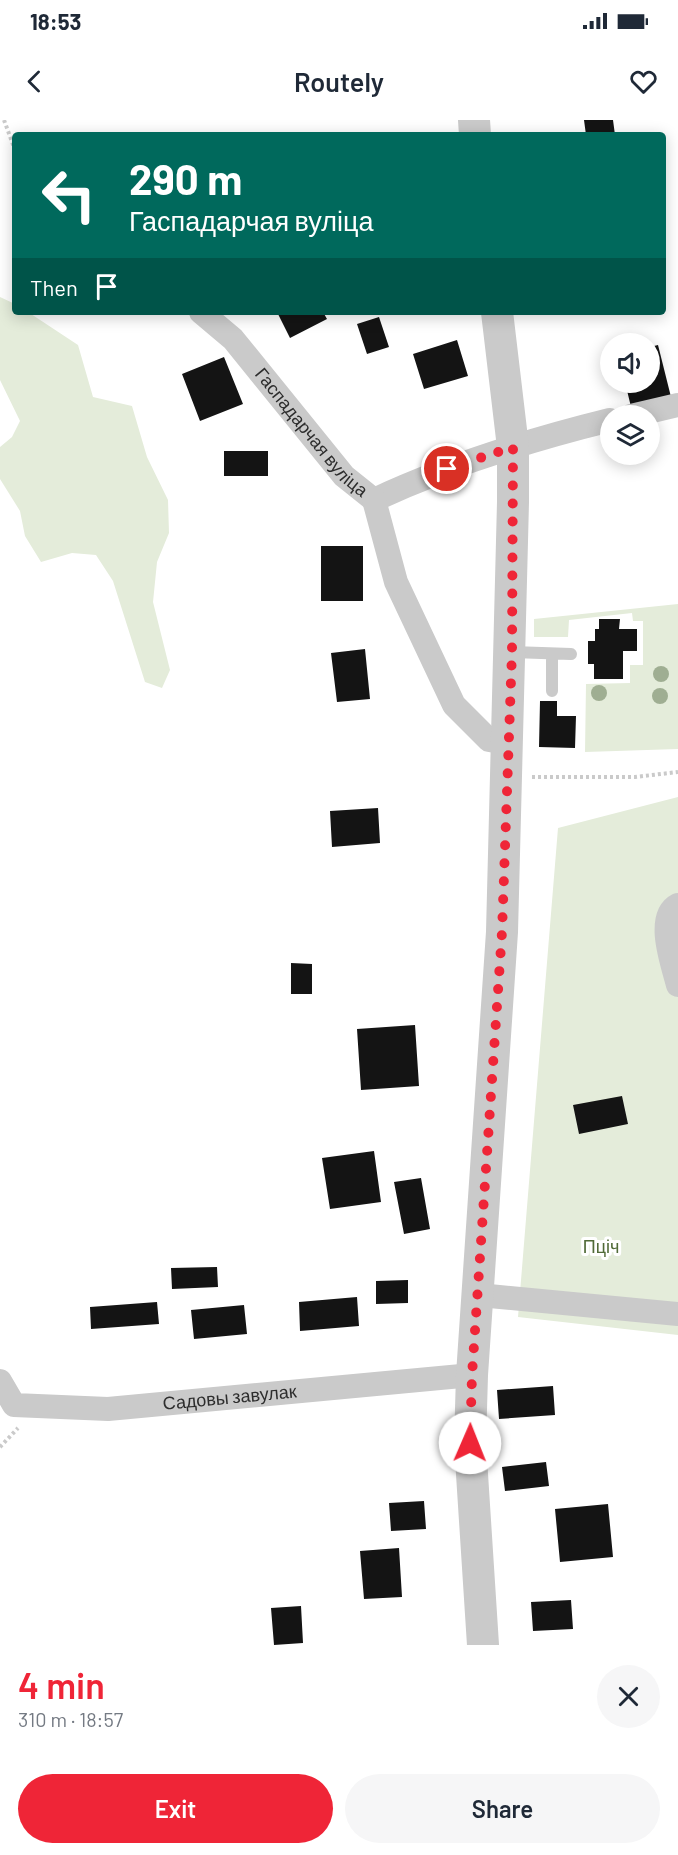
<!DOCTYPE html>
<html lang="en">
<head>
<meta charset="utf-8">
<style>
	:root { --surface:#fff; --page:#f6f6f7; --text:#1f2937; --muted:#747a83; --accent:#ef2537 }
	body { margin:0; font-family:Barlow,sans-serif; background:var(--page); color:var(--text); height:100vh; display:flex; flex-direction:column; font-size:22px; white-space:nowrap }
	* { box-sizing:border-box; margin:0 }
	p { font-size:20px; color:var(--muted) }
	.icon { flex:none; width:33px; height:33px; fill:none; stroke:currentColor; stroke-width:2; stroke-linecap:round; stroke-linejoin:round }
	.map { position:relative; height:1525px; overflow:hidden }
	.sheet { display:flex; flex-direction:column; background:var(--surface); flex:1 }
	.sheet>* { flex:none }
	.guide { position:absolute; left:12px; top:12px; width:654px; height:183px; border-radius:6px; box-shadow:0 3px 15px #0003; background:#00695c; color:#fff; overflow:hidden }
	.buttons { position:absolute; left:600px; top:213px; display:grid; gap:12px }
	.buttons a { display:grid; place-items:center; width:60px; height:60px; border-radius:50%; background:var(--surface); box-shadow:0 3px 15px #0003; font-size:30px }
	.pin { position:absolute; display:grid; place-items:center; width:51px; height:51px; color:#fff; margin:-26px; border:3px solid #fff; border-radius:50%; box-shadow:0 2px 6px #0007 }
	.me { position:absolute; width:66px; margin:-33px; rotate:1deg; stroke-linejoin:round; filter:drop-shadow(0 0 4px #0008) }
	.turn { display:flex; align-items:center; gap:21px; height:126px; padding:0 18px; font-size:27px }
	.turn .icon { width:78px; height:78px; stroke-width:2.5 }
	.turn b { display:block; font-size:42px; line-height:51px }
	.then { display:flex; align-items:center; height:57px; padding:0 18px; background:#0003; gap:12px; font-size:22px }
	.round { display:grid; place-items:center; flex:none; width:63px; height:63px; border-radius:32px; background:var(--page) }
	.headline { display:flex; align-items:center; justify-content:space-between; height:102px; padding:0 18px }
	h1 { font-size:36px; font-weight:600; line-height:45px; color:var(--accent) }
	.button { display:flex; gap:12px; margin-top:auto; padding:12px 18px }
	.button a { flex:1; height:69px; border-radius:36px; background:var(--accent); color:#fff; font-size:24px; font-weight:600; line-height:69px; text-align:center }
	.button a+a { background:var(--page); color:var(--text) }
	.status { display:flex; justify-content:space-between; align-items:center; height:42px; padding:0 30px; background:var(--surface); direction:ltr }
	.status svg { height:16px; fill:currentColor }
	header { display:flex; justify-content:space-between; align-items:center; height:78px; padding:0 18px; background:var(--surface); font-size:27px; font-weight:600 }
	.map>svg:first-child { display:block }
	.green { fill:#e4ecda }
	.building { fill:#141414 }
	.lines { fill:none; stroke-linecap:round; stroke-linejoin:round }
	.path { stroke:#cacaca; stroke-width:4; stroke-dasharray:3 3; stroke-linecap:butt }
	.service { stroke:#cacaca; stroke-width:12 }
	.minor { stroke:#cacaca; stroke-width:24 }
	.tertiary { stroke:#cacaca; stroke-width:32 }
	.tree { fill:#9fae92 }
	.route { stroke:#ef2537; stroke-width:10; stroke-dasharray:0 18 }
	.labels { text-anchor:middle; stroke-width:6; stroke-linejoin:round; paint-order:stroke }
	.street-label { font-size:18px; fill:#2d2d2d; stroke:#fff }
	.park-label { font-size:18px; fill:#516b38; stroke:#fff }
</style>
</head>
<body>
<div class="status"><b>18:53</b><svg viewBox="0 0 49 12"><path d="M0 12V9h3v3zM5 12V6h3v6zM10 12V3h3v9zM15 12V0h3v12zM26 1h20v11H26zM47 4h2v5h-2z"/></svg></div>
<header><svg class="icon" aria-label="back" viewBox="0 0 24 24"><path d="M15 5l-7 7 7 7"/></svg>Routely<svg class="icon" aria-label="heart" viewBox="0 0 24 24"><path d="M12 20l-8-8c-3-5 5-10 8-4 3-6 11-1 8 4z"/></svg></header>
<div class="map">
<svg width="678" height="1525" viewBox="0 0 678 1525">
	<rect width="100%" height="100%" fill="#fff"/>
	<path class="green" d="M0,177L15,184V192H28L78,225L93,277L132,286L147,337L168,380L169,413L157,442L153,482L170,550L162,568L145,562L113,461L96,435L72,433L41,442L25,416L20,391L0,359V327L12,317L20,301L0,260Z
		M678,484V629L585,632L586,564L630,563V545H643V501H633L632,493L569,500L568,517H534V499Z
		M678,677V1215L518,1197L558,708Z"/>
	<path class="building" d="M584,0H613L615,15H586Z
		M277,192H323L327,199L290,218Z
		M379,197L389,227L367,234L357,204Z
		M457,220L468,256L424,269L413,234Z
		M658,225L671,277L631,287L625,262H650V227Z
		M224,237L243,284L200,301L182,254Z
		M224,331H268V356H224Z
		M321,426H363V481H321Z
		M599,499H620L619,509H637V531H623V559H594V544H588V521H595V509H599Z
		M365,529L370,579L337,582L331,533Z
		M540,581H557V596H576L575,628L539,627Z
		M378,688L380,723L332,727L330,691Z
		M291,843L312,844V874H291Z
		M415,905L419,966L361,970L357,909Z
		M622,976L628,1004L579,1014L573,985Z
		M374,1031L381,1082L330,1089L322,1038Z
		M421,1058L430,1109L404,1114L394,1062Z
		M217,1147L218,1167L172,1169L171,1148Z
		M408,1160V1183L376,1184V1161Z
		M357,1177L359,1206L300,1211L299,1182Z
		M157,1182L159,1204L91,1209L90,1187Z
		M244,1185L247,1214L194,1219L191,1190Z
		M553,1266L555,1295L499,1299L497,1270Z
		M546,1342L549,1366L505,1371L502,1347Z
		M424,1381L426,1409L391,1411L389,1383Z
		M608,1384L613,1437L560,1442L555,1389Z
		M399,1428L402,1477L364,1479L360,1431Z
		M571,1480L573,1509L533,1511L531,1482Z
		M301,1486L303,1523L274,1525L271,1488Z"/>
	<g class="lines">
		<path class="path" d="M4,0L15,30
			M532,657H635L678,652
			M0,1327L18,1308"/>
		<path class="service" d="M512,532L571,534
			M552,571V534"/>
		<g class="minor">
			<path id="s1" d="M201,192L233,219L344,356L374,380C449,345 529,320 610,300"/>
			<path d="M631,296L678,285"/>
			<path d="M374,380L396,462L454,585L489,620L507,623"/>
			<path d="M678,785C655,797 673,845 678,865"/>
			<path d="M479,1175L678,1194"/>
			<path id="s2" d="M0,1261L14,1285L108,1289L472,1255"/>
		</g>
		<path class="tertiary" d="M474,0L475,15
			M483,1525L470,1323L472,1255L502,812L513,382V327L497,192"/>
	</g>
	<g class="tree">
		<circle cx="661" cy="554" r="8"/>
		<circle cx="599" cy="573" r="8"/>
		<circle cx="660" cy="576" r="8"/>
	</g>
	<g class="lines">
		<path class="route" d="M447,349L513,327L512,532L502,812L472,1255L470,1323"/>
	</g>
	<g class="labels">
		<g class="street-label">
			<text dy="6" stroke="none"><textPath href="#s1" startOffset="164">Гаспадарчая вуліца</textPath></text>
			<text dy="6" stroke="none"><textPath href="#s2" startOffset="244">Садовы завулак</textPath></text>
		</g>
		<g class="park-label">
			<text x="601" y="1133">Пціч</text>
		</g>
	</g>
</svg>
<div class="buttons">
<a><svg class="icon" aria-label="sound" viewBox="0 0 24 24"><path d="M4 9h4l5-4v14l-5-4H4zM17 9q2 3 0 6"/></svg></a>
<a><svg class="icon" aria-label="layers" viewBox="0 0 24 24"><path d="M12 4l9 5-9 5-9-5zM3 14l9 5 9-5"/></svg></a>
</div>
<div class="pin" style="left:447px;top:349px;background:#d93025"><svg class="icon" aria-label="arrive" viewBox="0 0 24 24"><path d="M6 21V4h12l-3 4 3 4H6"/></svg></div>
<svg class="me" style="left:470px;top:1323px" viewBox="-20 -20 40 40"><circle r="19" fill="#fff"/><path d="M0-13L10 11 0 6-10 11z" fill="#ef2537"/></svg>
<div class="guide">
<div class="turn"><svg class="icon" aria-label="left" viewBox="0 0 24 24"><path d="M17 20v-9H6M10 6l-5 5 5 5"/></svg><div><b>290 m</b>Гаспадарчая вуліца</div></div>
<div class="then">Then<svg class="icon" aria-label="arrive" viewBox="0 0 24 24"><path d="M6 21V4h12l-3 4 3 4H6"/></svg></div>
</div>
</div>
<section class="sheet">
<div class="headline"><div><h1>4 min</h1><p>310 m · 18:57</p></div><a class="round"><svg class="icon" aria-label="close" viewBox="0 0 24 24"><path d="M6 6l12 12M18 6L6 18"/></svg></a></div>
<div class="button"><a>Exit</a><a>Share</a></div>
</section>
</body>
</html>
